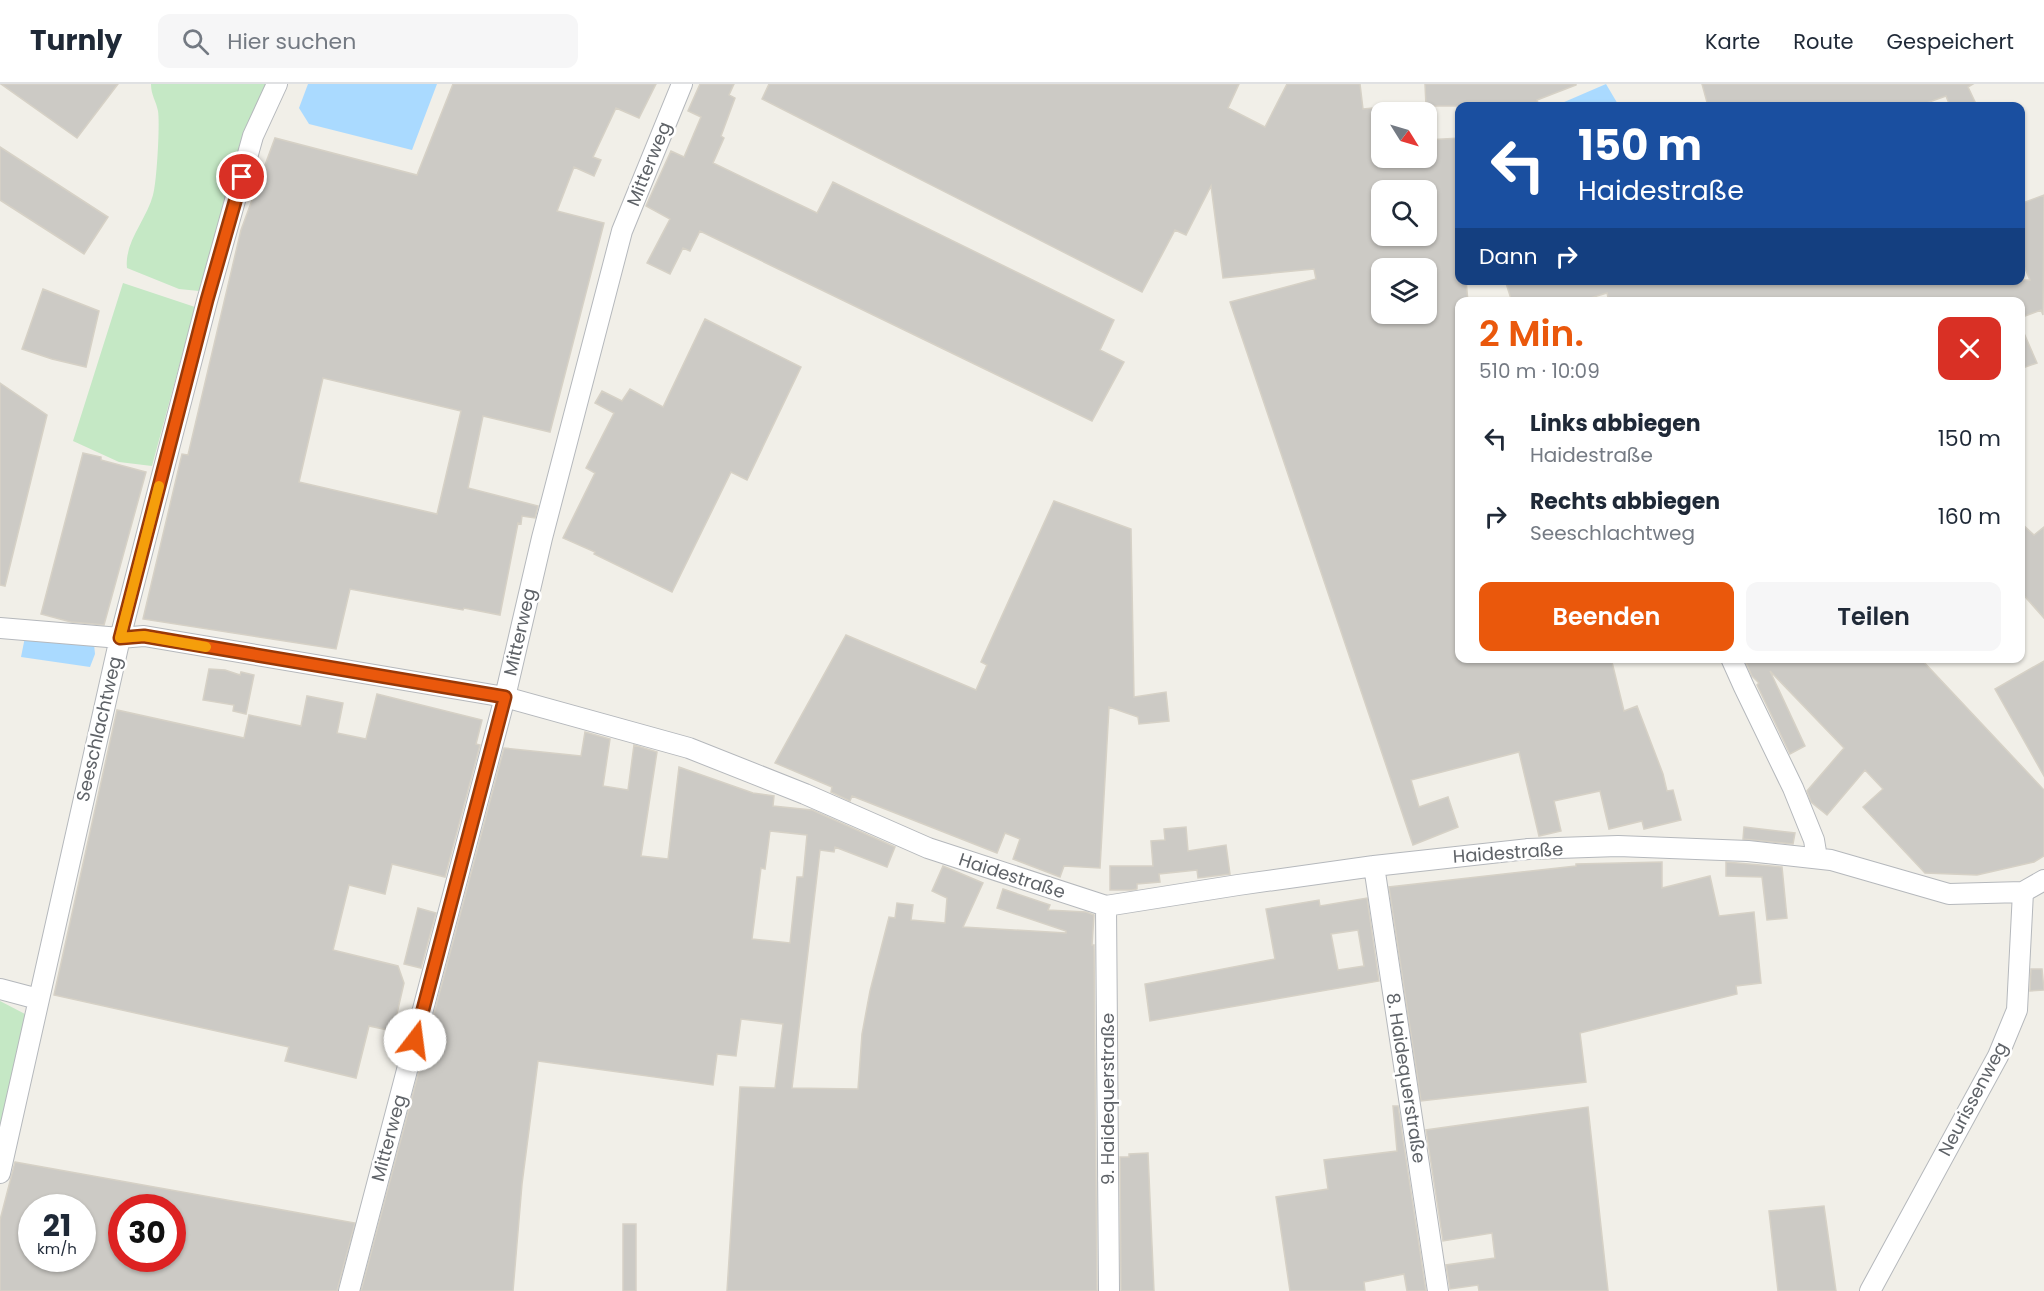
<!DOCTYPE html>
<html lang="de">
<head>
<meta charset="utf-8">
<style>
	:root { --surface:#fff; --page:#f6f6f7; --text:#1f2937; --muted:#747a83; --line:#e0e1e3; --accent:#ea580c }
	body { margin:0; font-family:Poppins,sans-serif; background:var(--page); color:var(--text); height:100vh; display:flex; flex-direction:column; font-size:22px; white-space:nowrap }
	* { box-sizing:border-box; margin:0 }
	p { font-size:20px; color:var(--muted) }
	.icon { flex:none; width:33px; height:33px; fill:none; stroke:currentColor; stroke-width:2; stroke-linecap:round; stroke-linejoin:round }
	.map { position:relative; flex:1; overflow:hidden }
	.sheet { position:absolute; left:1455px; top:213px; width:570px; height:366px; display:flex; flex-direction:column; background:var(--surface); border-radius:12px; box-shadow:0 2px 4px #0004 }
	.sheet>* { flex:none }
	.banner { position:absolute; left:1455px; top:18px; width:570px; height:183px; border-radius:12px; box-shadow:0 2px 4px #0004; background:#1a4fa0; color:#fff; overflow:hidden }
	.needle { width:39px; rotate:127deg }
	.tools { position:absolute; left:1371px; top:18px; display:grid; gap:12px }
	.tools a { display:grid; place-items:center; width:66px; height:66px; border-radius:12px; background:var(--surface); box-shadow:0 2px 4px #0004; font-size:30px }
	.speed { position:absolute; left:18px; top:1110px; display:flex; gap:12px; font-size:30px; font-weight:700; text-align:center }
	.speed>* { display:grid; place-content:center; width:78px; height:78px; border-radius:50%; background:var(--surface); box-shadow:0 2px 4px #0004; line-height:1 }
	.speed small { font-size:15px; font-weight:400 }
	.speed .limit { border:9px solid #d22; background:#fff; color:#111 }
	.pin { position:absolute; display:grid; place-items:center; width:51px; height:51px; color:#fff; margin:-26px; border:3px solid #fff; border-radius:50%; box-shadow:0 2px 6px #0007 }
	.me { position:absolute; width:66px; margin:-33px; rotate:15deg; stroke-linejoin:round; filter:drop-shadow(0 0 4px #0008) }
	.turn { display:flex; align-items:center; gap:21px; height:126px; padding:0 24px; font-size:27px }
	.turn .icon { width:78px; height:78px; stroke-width:2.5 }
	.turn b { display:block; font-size:42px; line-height:51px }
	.then { display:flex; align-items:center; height:57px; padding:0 24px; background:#0003; gap:12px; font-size:22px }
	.round { display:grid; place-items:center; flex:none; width:63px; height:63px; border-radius:12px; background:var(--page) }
	.head { display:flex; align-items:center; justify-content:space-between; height:102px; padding:0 24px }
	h1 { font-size:36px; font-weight:600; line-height:45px; color:var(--accent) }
	.primary-button { display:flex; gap:12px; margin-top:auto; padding:12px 24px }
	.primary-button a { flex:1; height:69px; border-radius:12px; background:var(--accent); color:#fff; font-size:24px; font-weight:600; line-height:69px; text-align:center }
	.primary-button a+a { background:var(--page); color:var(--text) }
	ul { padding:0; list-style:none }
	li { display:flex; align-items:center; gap:18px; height:78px; padding:0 24px }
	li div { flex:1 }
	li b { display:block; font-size:22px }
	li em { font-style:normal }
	header { display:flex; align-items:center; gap:36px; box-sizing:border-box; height:84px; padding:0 30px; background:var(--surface); border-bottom:2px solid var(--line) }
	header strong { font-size:28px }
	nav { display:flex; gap:33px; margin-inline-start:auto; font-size:21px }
	.search { width:420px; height:54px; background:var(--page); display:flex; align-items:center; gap:15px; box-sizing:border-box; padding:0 21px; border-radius:12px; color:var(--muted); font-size:22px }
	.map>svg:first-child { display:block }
	.green { fill:#c5e8c5 }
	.water { fill:#aadaff }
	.building { fill:#cccac5; stroke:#d6d1c6; stroke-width:1.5; fill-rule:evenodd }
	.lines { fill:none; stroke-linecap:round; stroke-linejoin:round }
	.minor-casing { stroke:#b5b8bc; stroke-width:22 }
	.minor { stroke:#fff; stroke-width:20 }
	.route-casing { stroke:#983908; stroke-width:15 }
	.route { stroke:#ea580c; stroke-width:10 }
	.slow { stroke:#f59e0b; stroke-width:10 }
	.labels { text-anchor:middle; stroke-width:5; stroke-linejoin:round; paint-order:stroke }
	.street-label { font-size:18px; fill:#5f6368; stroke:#fff }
</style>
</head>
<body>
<header>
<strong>Turnly</strong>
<div class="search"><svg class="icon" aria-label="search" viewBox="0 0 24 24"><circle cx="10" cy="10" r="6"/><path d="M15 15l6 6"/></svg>Hier suchen</div>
<nav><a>Karte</a><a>Route</a><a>Gespeichert</a></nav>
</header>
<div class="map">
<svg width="2044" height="1207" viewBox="0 0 2044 1207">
	<rect width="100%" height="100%" fill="#f1efe8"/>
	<path class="green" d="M151,0H272L239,77L199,207L179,205L127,184C124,158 147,135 153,111C157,98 160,38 158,27C156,17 151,11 151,0Z
		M123,199L195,223L152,382L119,378L73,357Z
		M0,917L25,930L0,1055Z"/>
	<path class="water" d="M308,0H437L412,66L309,40L299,24Z
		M1606,0L1619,22H1551H1555Z
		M25,553L94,560L95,570L90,583L21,573Z"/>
	<path class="building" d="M1,0H118L77,54Z
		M453,0H656L639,34L616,24L593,73L601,76L594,92L574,83L557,127L604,139L550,348L483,332L468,404L538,422L535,434L522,432L521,440L518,439L500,531L464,524L463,526L350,505L336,565L143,535L182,370L188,371L241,146L275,54L417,91ZM323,294L461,327L437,430L299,398Z
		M700,0H734L729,11L735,14L721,52L724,54L713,79L817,129L833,98L1114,236L1100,266L1124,278L1092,337L700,147L690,167L683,164L670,190L647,179L670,135L646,122L671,67L684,73L701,33L688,27Z
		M769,0H1239L1228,24L1265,43L1287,0H1360L1363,25L1382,23V74H1426V56L1460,54V81H1457L1460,110V196H1466L1468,218H1460V574H1611L1624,627L1637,622L1663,690L1667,707L1673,706L1681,736L1644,745L1642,737L1609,745L1600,707L1554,717L1561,747L1539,752L1519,668L1411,696L1419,723L1448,713L1458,743L1413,761L1230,218L1316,195L1314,185L1223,194L1211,102L1186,151L1175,146L1142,208L762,15ZM1382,106H1426V152H1382ZM1382,184H1426V230H1382Z
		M1425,0H1576V1L1537,16L1539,22H1426Z
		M1702,0H1973L1968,3L1977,22H1950L1946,12L1918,22H1708Z
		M0,63L108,133L84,170L0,116Z
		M2044,111L2043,231L2041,226L2020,234V218H1609L1607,209L1577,218H1512L1505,196H2030L2020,173V120Z
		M43,205L99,227L86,283L52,275L22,265Z
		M705,235L801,283L747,396L731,388L672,508L594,470L595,468L563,454L595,389L586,384L614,329L595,319L602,307L622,317L630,305L663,323Z
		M2020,240L2037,279L2020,285Z
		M0,299L47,331L5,502L0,501Z
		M83,369L101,373V376L146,388L104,541L71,538L41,530Z
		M1054,417L1131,445L1134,613L1166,608L1169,637L1139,640L1138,633L1109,623L1100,784L1064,782L1060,793L1013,775L1020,755L1005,749L997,769L852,712L850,717L831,708L832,703L775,679L846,551L976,606L987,581L981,578Z
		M2020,438L2034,451L2044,443V534L2020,507Z
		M1744,574H1920L2044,706V772L2034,778L1977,791L1925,789L1863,723L1883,705L1865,686L1827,731L1811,718L1807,707L1844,664L1770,587L1805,662L1790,670L1757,601L1759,599L1752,592Z
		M2044,577V692L1995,605Z
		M209,585L225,586L240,591L241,588L254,591L246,630L233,627L234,621L203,616Z
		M377,610L482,636L476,660L480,661L445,793L392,780L385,810L349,801L333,866L398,882L404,899L393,947L369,942L356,994L285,977L289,963L54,911L117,626L244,654L249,631L301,642L307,612L343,619L337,649L366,655Z
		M585,648L610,655L603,702L628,706L634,661L657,668L641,772L668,775L679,683L753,709L774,712L773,722L812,726L895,763L887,783L835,763L834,768L820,766L792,1004L858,1005L862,950L870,907L889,833L895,834L897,819L913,821L911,836L945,839L947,814L932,807L943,782L983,799L963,843L1066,849V847L997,824L1003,805L1050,821L1048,826L1086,828L1094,831L1092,861H1094L1097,1207H727L740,1003L775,1004L783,940L741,935L736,972L717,970L713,1001L538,977L522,1100L513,1207H361L504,664L581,672ZM770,747L807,751L803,793H797L790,859L752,855L761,784L765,785Z
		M1186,743L1188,767L1226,761L1230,790L1198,794L1197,786L1159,790L1160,798L1137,800V805L1132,806H1110V782H1153L1151,757L1165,756L1164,745Z
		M1744,743L1795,749L1793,760L1743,755Z
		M1662,778V804L1710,792L1719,832L1754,828L1761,899L1736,902L1737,910L1580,949L1586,998L1421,1017L1389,803L1576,782V780Z
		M1726,778L1782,783L1787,834L1767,836L1762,793L1726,792Z
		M1367,814L1379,897L1150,937L1145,900L1275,875L1266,825L1319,816L1320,822ZM1358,846L1364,882L1338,886L1331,850Z
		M418,824L436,829L421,884L404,880Z
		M2031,885H2042L2044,906L2030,907Z
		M1393,1022H1398L1426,1207H1407L1404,1190L1364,1198L1365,1207H1290L1276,1113L1328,1105L1324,1076L1397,1067Z
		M1588,1023L1608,1207H1479L1478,1201L1450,1205L1446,1181L1495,1174L1492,1149L1443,1157L1426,1046Z
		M1148,1069L1154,1207H1121L1120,1073H1129V1070Z
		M15,1078L355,1139L337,1207H0V1136ZM32,1124H82V1174H32ZM122,1124H172V1174H122Z
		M1824,1122L1836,1207H1778L1769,1127Z
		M623,1140H636V1207H623Z"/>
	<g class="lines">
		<defs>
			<path id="minor" d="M0,544L120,554L144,552L505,613L689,664L805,710L928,764L1106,822L1238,801L1374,782L1528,765L1618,762L1748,767L1831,776L1949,810L2023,808L2044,796
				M1731,574L1744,603L1793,704L1814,756L1817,774
				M1374,782L1438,1207
				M1106,822L1109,1207
				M0,905L38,915
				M0,1089L120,554L207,217L253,52L277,0
				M349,1207L505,613L542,454L622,147L682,0
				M1870,1207L1998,972L2017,926L2023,808"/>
		</defs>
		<use href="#minor" class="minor-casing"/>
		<use href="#minor" class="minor"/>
	</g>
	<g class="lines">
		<defs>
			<path id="route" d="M242,93L207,216L120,554L144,552L505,613L415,956"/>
		</defs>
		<use href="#route" class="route-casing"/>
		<use href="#route" class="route"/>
		<path class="slow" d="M159,402L120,554L144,552L206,563"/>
	</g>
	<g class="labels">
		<g class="street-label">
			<text transform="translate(649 80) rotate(-68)" y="6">Mitterweg</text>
			<text transform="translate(520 548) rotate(-77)" y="6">Mitterweg</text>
			<text transform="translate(99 645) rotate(-77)" y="6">Seeschlachtweg</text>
			<text transform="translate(1508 769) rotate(-4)" y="6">Haidestraße</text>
			<text transform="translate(1012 792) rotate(18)" y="6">Haidestraße</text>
			<text transform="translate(1406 994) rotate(81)" y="6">8. Haidequerstraße</text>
			<text transform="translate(1108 1015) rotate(-90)" y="6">9. Haidequerstraße</text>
			<text transform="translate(1973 1015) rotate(-62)" y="6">Neurissenweg</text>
			<text transform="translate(389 1054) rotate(-75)" y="6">Mitterweg</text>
		</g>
	</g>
</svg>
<div class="tools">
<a><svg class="needle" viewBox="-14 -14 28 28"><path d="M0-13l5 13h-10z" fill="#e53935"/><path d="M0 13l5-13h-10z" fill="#747a83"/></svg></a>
<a><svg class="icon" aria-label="search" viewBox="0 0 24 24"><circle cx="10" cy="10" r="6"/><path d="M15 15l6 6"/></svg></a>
<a><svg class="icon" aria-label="layers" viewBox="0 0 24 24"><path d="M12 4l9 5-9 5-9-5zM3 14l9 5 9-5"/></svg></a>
</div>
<div class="speed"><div>21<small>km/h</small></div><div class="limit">30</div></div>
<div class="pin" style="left:242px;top:93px;background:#d93025"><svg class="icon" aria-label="arrive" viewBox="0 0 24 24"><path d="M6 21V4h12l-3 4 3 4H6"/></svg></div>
<svg class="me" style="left:415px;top:956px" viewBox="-20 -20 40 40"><circle r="19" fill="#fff"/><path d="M0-13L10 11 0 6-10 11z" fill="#ea580c"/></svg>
<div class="banner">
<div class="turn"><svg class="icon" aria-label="left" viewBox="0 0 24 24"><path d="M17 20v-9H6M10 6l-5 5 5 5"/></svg><div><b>150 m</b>Haidestraße</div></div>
<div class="then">Dann<svg class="icon" aria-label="right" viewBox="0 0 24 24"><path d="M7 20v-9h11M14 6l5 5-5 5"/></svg></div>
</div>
<section class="sheet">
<div class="head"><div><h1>2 Min.</h1><p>510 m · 10:09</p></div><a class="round" style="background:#d93025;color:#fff"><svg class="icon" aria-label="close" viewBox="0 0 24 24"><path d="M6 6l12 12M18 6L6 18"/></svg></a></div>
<ul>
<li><svg class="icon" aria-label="left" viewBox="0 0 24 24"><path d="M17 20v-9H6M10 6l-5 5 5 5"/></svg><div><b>Links abbiegen</b><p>Haidestraße</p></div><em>150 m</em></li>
<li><svg class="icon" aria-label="right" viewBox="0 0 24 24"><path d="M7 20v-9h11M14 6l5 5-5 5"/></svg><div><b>Rechts abbiegen</b><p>Seeschlachtweg</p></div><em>160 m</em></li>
</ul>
<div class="primary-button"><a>Beenden</a><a>Teilen</a></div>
</section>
</div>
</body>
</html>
